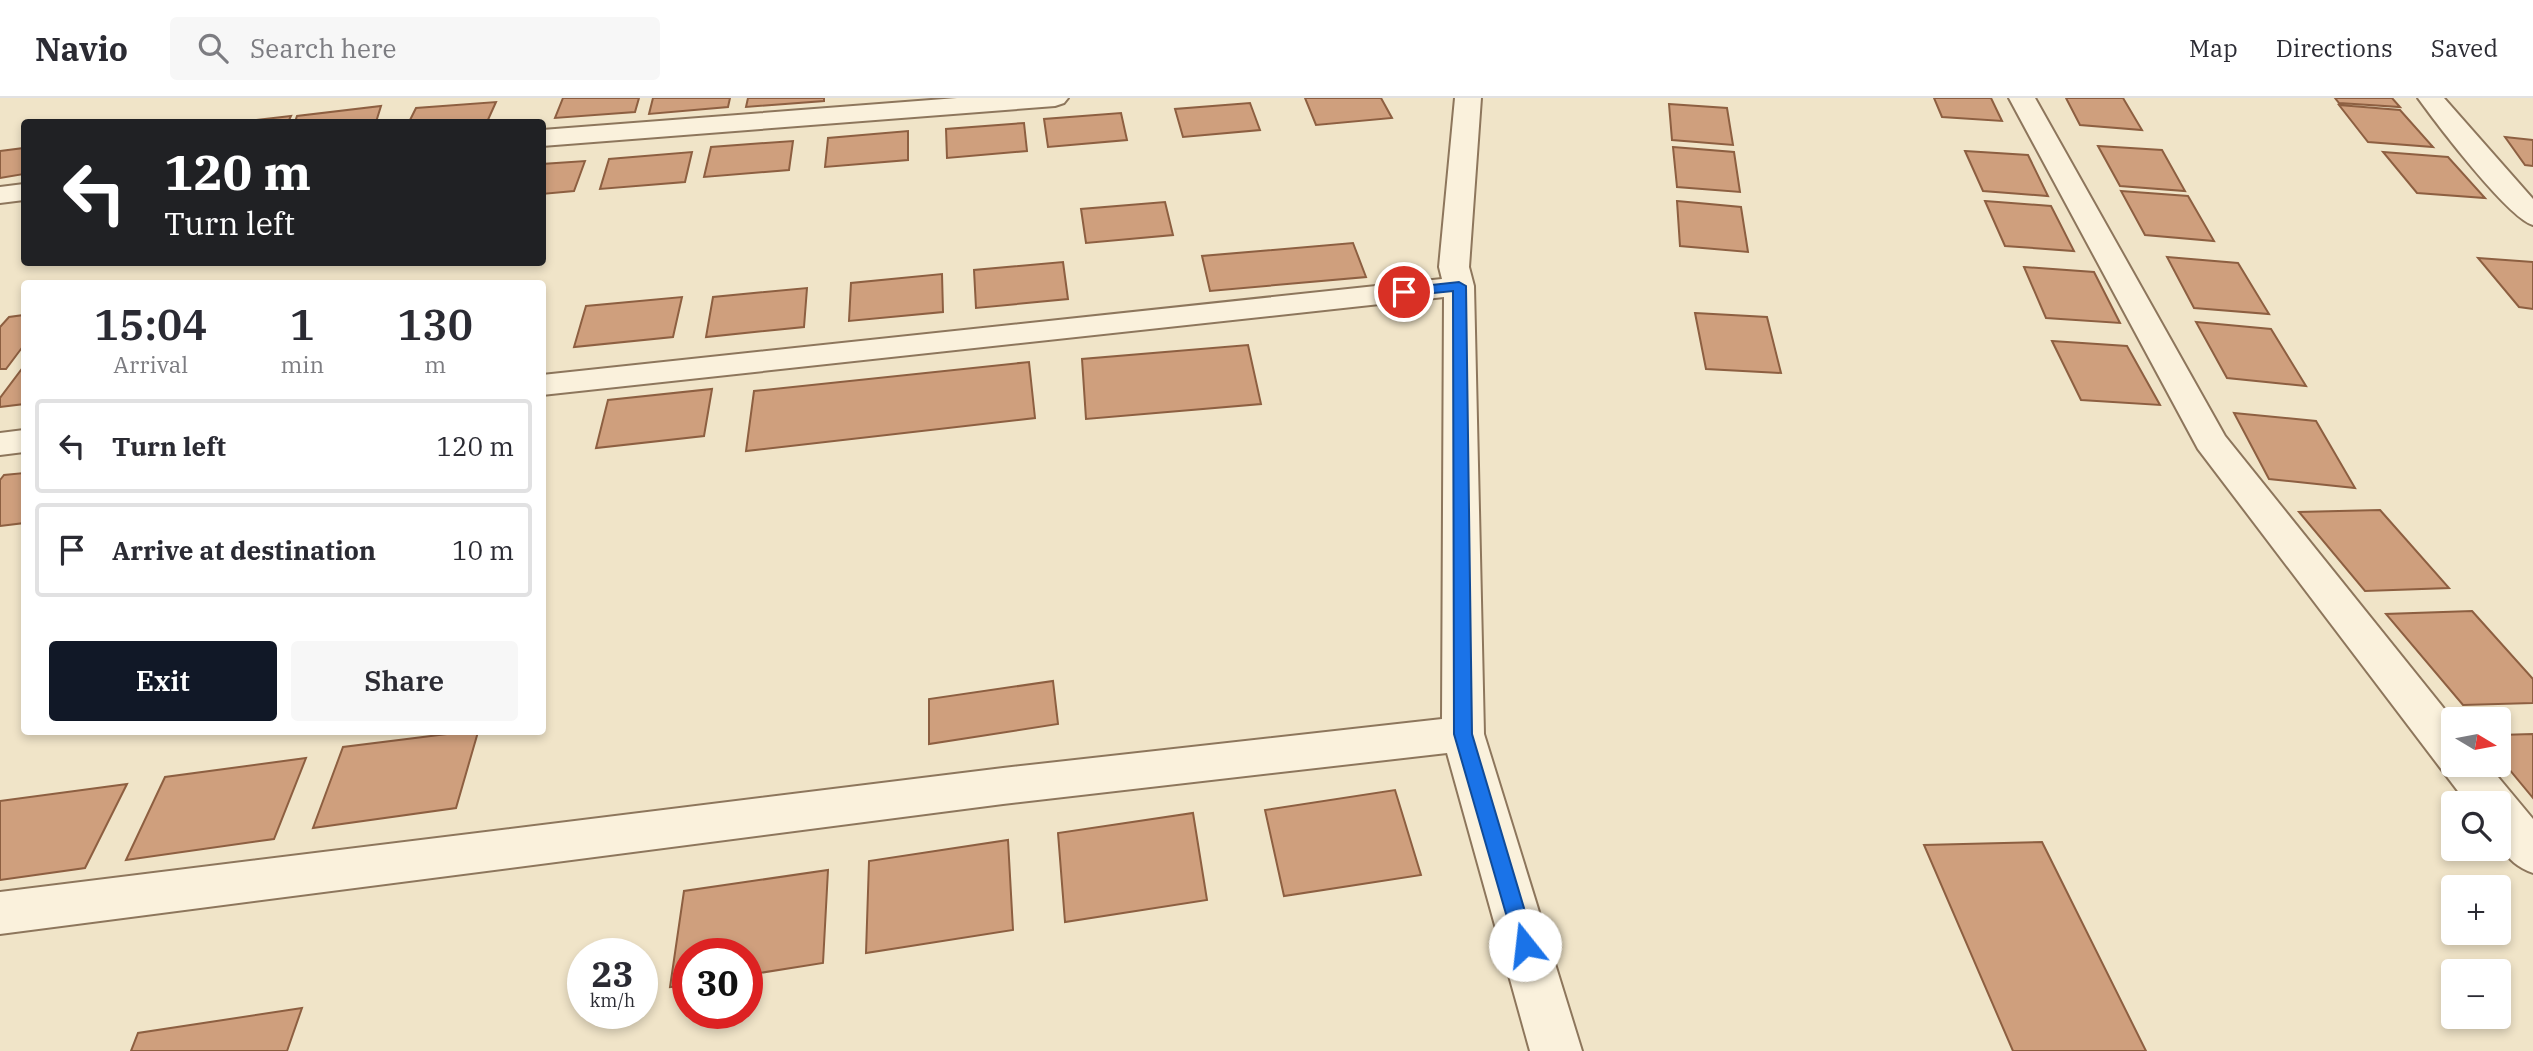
<!DOCTYPE html>
<html lang="en">
<head>
<meta charset="utf-8">
<style>
	:root { --surface:#fff; --page:#f7f7f7; --text:#2b2b33; --muted:#7c7c81; --line:#e1e1e2; --accent:#111827 }
	body { margin:0; font-family:"IBM Plex Serif",serif; background:var(--page); color:var(--text); height:100vh; display:flex; flex-direction:column; font-size:26px; white-space:nowrap }
	* { box-sizing:border-box; margin:0 }
	p { font-size:23px; color:var(--muted) }
	.icon { flex:none; width:38px; height:38px; fill:none; stroke:currentColor; stroke-width:2; stroke-linecap:round; stroke-linejoin:round }
	.map { position:relative; flex:1; overflow:hidden }
	.panel { position:absolute; left:21px; top:182px; width:525px; height:455px; display:flex; flex-direction:column; background:var(--surface); border-radius:7px; box-shadow:0 4px 10px #0003 }
	.panel>* { flex:none }
	.guide { position:absolute; left:21px; top:21px; width:525px; height:147px; border-radius:7px; box-shadow:0 4px 10px #0003; background:#202124; color:#fff; overflow:hidden }
	.needle { width:46px; rotate:100deg }
	.controls { position:absolute; left:2441px; top:609px; display:grid; gap:14px }
	.controls a { display:grid; place-items:center; width:70px; height:70px; border-radius:7px; background:var(--surface); box-shadow:0 4px 10px #0003; font-size:35px }
	.speed { position:absolute; left:567px; top:840px; display:flex; gap:14px; font-size:35px; font-weight:700; text-align:center }
	.speed>* { display:grid; place-content:center; width:91px; height:91px; border-radius:50%; background:var(--surface); box-shadow:0 4px 10px #0003; line-height:1 }
	.speed small { font-size:18px; font-weight:400 }
	.speed .limit { border:10px solid #d22; background:#fff; color:#111 }
	.pin { position:absolute; display:grid; place-items:center; width:60px; height:60px; color:#fff; margin:-30px; border:4px solid #fff; border-radius:50%; box-shadow:0 2px 7px #0007 }
	.me { position:absolute; width:77px; margin:-38px; rotate:344deg; stroke-linejoin:round; filter:drop-shadow(0 0 5px #0008) }
	.turn { display:flex; align-items:center; gap:24px; height:147px; padding:0 28px; font-size:32px }
	.turn .icon { width:91px; height:91px; stroke-width:2.5 }
	.turn b { display:block; font-size:49px; line-height:60px }
	.eta { display:flex; justify-content:space-evenly; align-items:center; height:119px; text-align:center }
	.eta b { font-size:42px; font-weight:600; line-height:49px }
	.action { display:flex; gap:14px; margin-top:auto; padding:14px 28px }
	.action a { flex:1; height:80px; border-radius:7px; background:var(--accent); color:#fff; font-size:28px; font-weight:600; line-height:80px; text-align:center }
	.action a+a { background:var(--page); color:var(--text) }
	ul { padding:0; list-style:none }
	li { display:flex; align-items:center; gap:21px; height:94px; margin:0 14px 10px; padding:0 14px; border:4px solid var(--line); border-radius:7px }
	li div { flex:1 }
	li b { display:block; font-size:26px }
	li em { font-style:normal }
	header { display:flex; align-items:center; gap:42px; box-sizing:border-box; height:98px; padding:0 35px; background:var(--surface); border-bottom:2px solid var(--line) }
	header strong { font-size:33px }
	nav { display:flex; gap:38px; margin-inline-start:auto; font-size:24px }
	.search { width:490px; height:63px; background:var(--page); display:flex; align-items:center; gap:18px; box-sizing:border-box; padding:0 24px; border-radius:7px; color:var(--muted); font-size:26px }
	.map>svg:first-child { display:block }
	.building { fill:#cf9f7d; stroke:#8d5f41; stroke-width:2 }
	.lines { fill:none; stroke-linecap:round; stroke-linejoin:round }
	.minor-casing { stroke:#8d765c; stroke-width:4 }
	.minor { fill:#faf1dc; fill-rule:evenodd }
	.route { fill:#1a73e8; stroke:#114b97; stroke-width:2 }
</style>
</head>
<body>
<header>
<strong>Navio</strong>
<div class="search"><svg class="icon" aria-label="search" viewBox="0 0 24 24"><circle cx="10" cy="10" r="6"/><path d="M15 15l6 6"/></svg>Search here</div>
<nav><a>Map</a><a>Directions</a><a>Saved</a></nav>
</header>
<div class="map">
<svg width="2533" height="953" viewBox="0 0 2533 953">
	<rect width="100%" height="100%" fill="#f0e4c8"/>
	<path class="building" d="M563,0H639L635,14L555,20Z
		M653,0H730L728,9L649,16Z
		M748,0H824V3L746,9Z
		M1305,0H1381L1392,20L1316,27Z
		M1934,0H1991L2002,23L1942,19Z
		M2066,0H2123L2142,32L2080,27Z
		M2335,0H2392L2400,9L2339,5Z
		M496,4L487,24H409L416,10Z
		M1250,5L1260,32L1183,39L1175,11Z
		M1669,6L1727,10L1733,47L1672,42Z
		M2339,7L2400,12L2433,49L2368,44Z
		M381,8L376,24H295L297,18Z
		M1121,15L1127,42L1048,49L1044,21Z
		M291,18L288,24H240Z
		M1024,25L1027,53L947,60L946,31Z
		M908,33V62L825,69L828,40Z
		M2505,39L2533,42V68L2525,67Z
		M793,43L789,72L704,79L711,49Z
		M2098,48L2162,52L2185,93L2120,88Z
		M1673,49L1734,54L1740,94L1677,89Z
		M24,50V76L0,80V53Z
		M1965,53L2028,57L2048,98L1983,93Z
		M692,54L685,84L600,91L609,61Z
		M2383,54L2448,59L2485,100L2417,95Z
		M585,63L574,93L542,96V66Z
		M2121,93L2188,98L2214,143L2145,137Z
		M1677,103L1741,109L1748,154L1680,148Z
		M1985,103L2051,108L2074,153L2005,148Z
		M1165,104L1173,137L1086,145L1081,111Z
		M1353,145L1366,179L1210,193L1202,158Z
		M2167,159L2238,165L2269,216L2194,210Z
		M2478,160L2533,164V211L2519,209Z
		M1063,164L1068,201L976,210L974,172Z
		M2024,169L2094,174L2120,225L2046,220Z
		M942,176L943,214L849,223L851,185Z
		M807,190L804,229L706,239L713,199Z
		M682,199L673,239L574,249L586,208Z
		M1695,215L1767,219L1781,275L1706,271Z
		M24,217V247L6,271H0V229L9,219Z
		M2196,224L2271,231L2306,288L2227,280Z
		M2052,243L2127,248L2160,307L2081,302Z
		M1248,247L1261,306L1086,321L1082,261Z
		M1029,264L1035,320L746,353L754,293Z
		M24,268V306L0,309V300Z
		M712,291L704,338L596,350L608,302Z
		M2234,315L2316,323L2355,390L2269,381Z
		M24,375V425L0,428V382L4,377Z
		M2380,412L2449,490L2365,493L2299,414Z
		M2472,513L2533,581V605L2463,607L2386,516Z
		M1053,583L1058,626L929,646V601Z
		M463,634H478L456,710L313,730L343,649Z
		M2533,636V700L2499,659V637Z
		M306,660L274,741L126,762L165,679Z
		M127,686L85,770L0,782V703Z
		M1395,692L1421,777L1284,798L1265,712Z
		M1193,715L1207,802L1065,824L1058,735Z
		M1008,742L1013,832L866,855L869,763Z
		M2042,744L2146,953H2013L1924,747Z
		M828,772L823,865L747,877V856H688V887L670,889L684,793Z
		M302,910L287,953H131L138,935Z"/>
	<g class="lines">
		<defs>
			<path id="minor" d="M957,0H1068L1064,5L1055,8L542,48V32Z
				M1455,0H1481L1469,169L1474,188L1484,636L1582,953H1530L1447,655L1003,706L0,836V794L1003,670L1442,621L1444,199L542,297V277L1442,181L1439,169Z
				M2009,0H2035L2225,338L2454,623V667H2488L2533,721V775C2496,761 2499,739 2499,705H2467L2198,351Z
				M2418,0H2444L2533,101V127C2508,120 2436,25 2418,0Z
				M24,86V102L0,105V89Z
				M24,332V354L0,357V335Z"/>
		</defs>
		<use href="#minor" class="minor-casing"/>
		<use href="#minor" class="minor"/>
	</g>
	<path class="route" d="M1459,184L1466,188L1472,636L1535,847L1532,854L1525,856L1518,854L1515,847L1454,636L1453,193L1404,198L1398,194L1404,190Z"/>
</svg>
<div class="controls">
<a><svg class="needle" viewBox="-14 -14 28 28"><path d="M0-13l5 13h-10z" fill="#e53935"/><path d="M0 13l5-13h-10z" fill="#7c7c81"/></svg></a>
<a><svg class="icon" aria-label="search" viewBox="0 0 24 24"><circle cx="10" cy="10" r="6"/><path d="M15 15l6 6"/></svg></a>
<a>+</a>
<a>−</a>
</div>
<div class="speed"><div>23<small>km/h</small></div><div class="limit">30</div></div>
<div class="pin" style="left:1404px;top:194px;background:#d93025"><svg class="icon" aria-label="arrive" viewBox="0 0 24 24"><path d="M6 21V4h12l-3 4 3 4H6"/></svg></div>
<svg class="me" style="left:1525px;top:847px" viewBox="-20 -20 40 40"><circle r="19" fill="#fff"/><path d="M0-13L10 11 0 6-10 11z" fill="#1a73e8"/></svg>
<div class="guide">
<div class="turn"><svg class="icon" aria-label="left" viewBox="0 0 24 24"><path d="M17 20v-9H6M10 6l-5 5 5 5"/></svg><div><b>120 m</b>Turn left</div></div>
</div>
<section class="panel">
<div class="eta">
<div><b>15:04</b><p>Arrival</p></div>
<div><b>1</b><p>min</p></div>
<div><b>130</b><p>m</p></div>
</div>
<ul>
<li><svg class="icon" aria-label="left" viewBox="0 0 24 24"><path d="M17 20v-9H6M10 6l-5 5 5 5"/></svg><div><b>Turn left</b></div><em>120 m</em></li>
<li><svg class="icon" aria-label="arrive" viewBox="0 0 24 24"><path d="M6 21V4h12l-3 4 3 4H6"/></svg><div><b>Arrive at destination</b></div><em>10 m</em></li>
</ul>
<div class="action"><a>Exit</a><a>Share</a></div>
</section>
</div>
</body>
</html>
